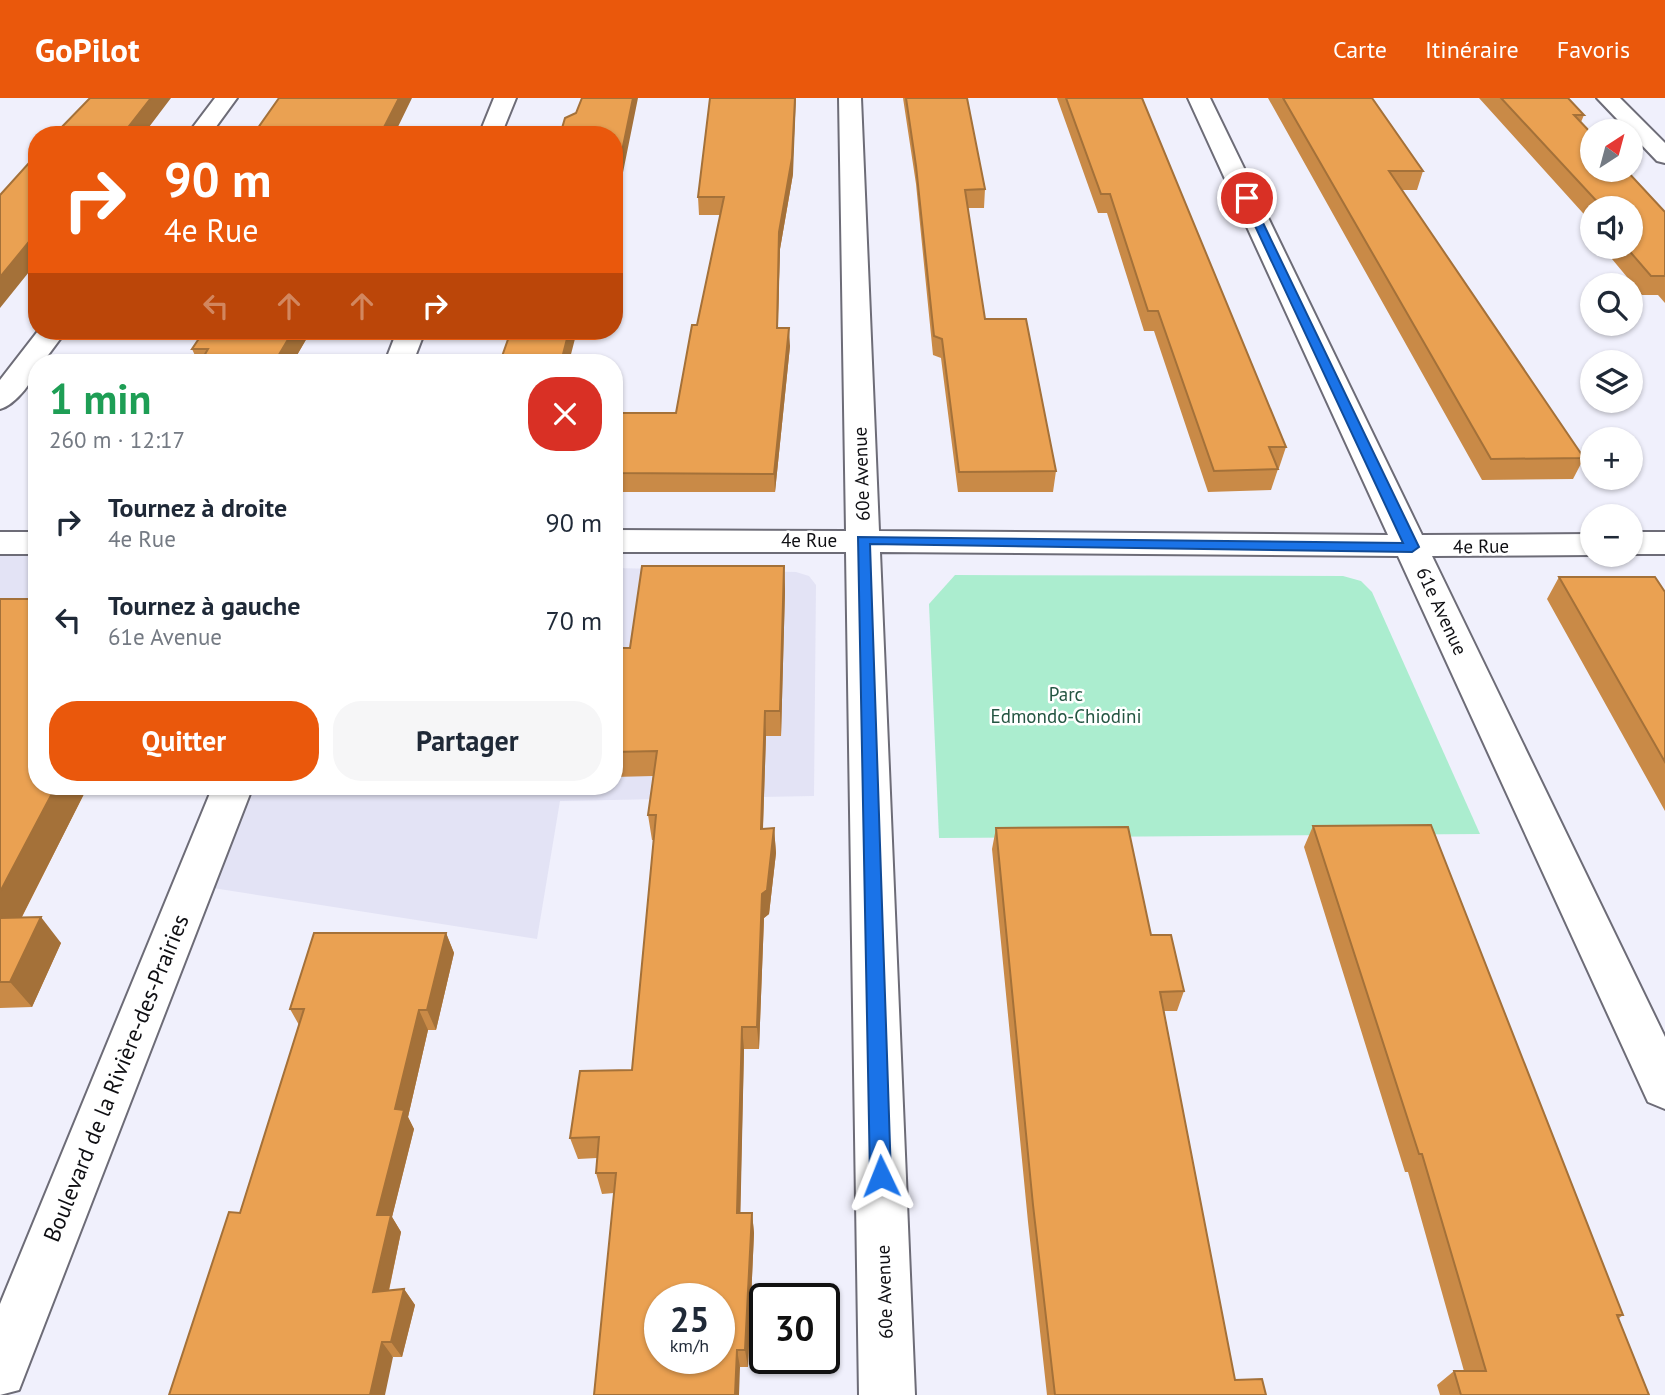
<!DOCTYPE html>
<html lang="fr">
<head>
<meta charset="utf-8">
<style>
	:root { --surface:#fff; --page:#f6f6f7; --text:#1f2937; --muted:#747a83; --accent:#ea580c }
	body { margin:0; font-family:"PT Sans",sans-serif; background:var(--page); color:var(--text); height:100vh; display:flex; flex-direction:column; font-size:26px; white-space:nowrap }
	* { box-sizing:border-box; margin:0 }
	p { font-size:23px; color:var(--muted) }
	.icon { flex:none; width:38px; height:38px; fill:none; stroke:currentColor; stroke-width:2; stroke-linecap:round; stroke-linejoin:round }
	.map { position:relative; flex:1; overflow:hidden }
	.side { position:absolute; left:28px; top:256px; width:595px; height:441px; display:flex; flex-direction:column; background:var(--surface); border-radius:28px; box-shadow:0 2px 5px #0004 }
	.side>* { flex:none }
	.banner { position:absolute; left:28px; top:28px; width:595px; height:214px; border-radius:28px; box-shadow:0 2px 5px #0004; background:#ea580c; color:#fff; overflow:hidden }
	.needle { width:46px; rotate:36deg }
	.fabs { position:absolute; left:1580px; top:21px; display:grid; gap:14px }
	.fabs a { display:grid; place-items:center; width:63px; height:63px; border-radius:50%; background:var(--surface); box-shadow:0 2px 5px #0004; font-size:35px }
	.speed { position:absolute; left:644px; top:1185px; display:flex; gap:14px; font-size:35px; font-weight:700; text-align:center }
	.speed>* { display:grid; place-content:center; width:91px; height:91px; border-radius:50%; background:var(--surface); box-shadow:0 2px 5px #0004; line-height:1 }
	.speed small { font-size:18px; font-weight:400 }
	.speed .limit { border:4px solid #111; border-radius:10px; background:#fff; color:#111 }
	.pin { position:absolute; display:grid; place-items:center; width:60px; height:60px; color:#fff; margin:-30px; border:4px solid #fff; border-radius:50%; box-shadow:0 2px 7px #0007 }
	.me { position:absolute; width:77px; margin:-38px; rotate:358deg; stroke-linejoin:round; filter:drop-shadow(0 0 5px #0008) }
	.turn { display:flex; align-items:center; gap:24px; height:147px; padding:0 21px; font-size:32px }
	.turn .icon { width:91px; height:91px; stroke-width:2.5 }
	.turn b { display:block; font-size:49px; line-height:60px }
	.lanes { display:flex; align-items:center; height:66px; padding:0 21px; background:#0003; justify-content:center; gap:35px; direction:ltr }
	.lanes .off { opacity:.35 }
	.round { display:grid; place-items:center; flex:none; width:74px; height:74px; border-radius:28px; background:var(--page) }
	.summary { display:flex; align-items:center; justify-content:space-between; height:119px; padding:0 21px }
	h1 { font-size:42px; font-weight:600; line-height:52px; color:#1e9e55 }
	.button { display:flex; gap:14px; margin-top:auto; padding:14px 21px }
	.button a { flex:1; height:80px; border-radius:28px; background:var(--accent); color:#fff; font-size:28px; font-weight:600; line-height:80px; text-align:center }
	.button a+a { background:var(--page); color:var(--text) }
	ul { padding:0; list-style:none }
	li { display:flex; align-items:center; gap:21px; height:98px; padding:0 21px }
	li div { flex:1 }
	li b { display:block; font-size:26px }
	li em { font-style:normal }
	header { display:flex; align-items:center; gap:42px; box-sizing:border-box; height:98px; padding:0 35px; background:var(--accent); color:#fff }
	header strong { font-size:33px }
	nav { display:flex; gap:38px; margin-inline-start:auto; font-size:24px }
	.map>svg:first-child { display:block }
	.built { fill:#e3e3f5 }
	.green { fill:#abedcf }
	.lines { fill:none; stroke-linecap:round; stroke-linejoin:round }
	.minor-casing { stroke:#6d6c77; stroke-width:4 }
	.minor { fill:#fff; fill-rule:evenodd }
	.wall { fill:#c98a47 }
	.shaded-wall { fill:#a47139 }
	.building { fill:#eaa152; stroke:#a47139; stroke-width:2; fill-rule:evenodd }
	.route { fill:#1a73e8; stroke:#114b97; stroke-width:2 }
	.labels { text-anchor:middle; stroke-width:5; stroke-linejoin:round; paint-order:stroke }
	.street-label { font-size:19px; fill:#0f0f13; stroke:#fff }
	.park-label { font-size:19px; fill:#245542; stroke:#fff }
	.near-street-label { font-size:23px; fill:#0f0f13; stroke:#fff }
</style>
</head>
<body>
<header>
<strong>GoPilot</strong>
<nav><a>Carte</a><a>Itinéraire</a><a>Favoris</a></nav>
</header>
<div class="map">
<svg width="1665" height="1297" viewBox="0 0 1665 1297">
	<rect width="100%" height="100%" fill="#f0f0fc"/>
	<path class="built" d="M0,456L37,457V628L0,627Z
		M614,470L796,474L809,478L816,487L814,698L560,703L537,841L194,787L233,688H614Z"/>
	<path class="green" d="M955,477L1343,478L1361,483L1372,494L1480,736L939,740L929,506Z"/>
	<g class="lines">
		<defs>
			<path id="minor" d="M215,0H237L210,37H187Z
				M494,0H516L501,37H479Z
				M839,0H861L879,433L1388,437L1188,0H1210L1422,437L1592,436V457L1432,458L1665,939V1011L1648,1004L1398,458L880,454L915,1297H859L846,454H614V432L846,433Z
				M1597,0H1620L1665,45V65L1657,63Z
				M38,233H66L43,264H37C37,281 15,307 0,311V282Z
				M397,233H425L413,264H385Z
				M0,434H37V456H0Z
				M1631,434H1665V456H1631Z
				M213,688H253L19,1292L0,1297V1206Z"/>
		</defs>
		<use href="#minor" class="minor-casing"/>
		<use href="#minor" class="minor"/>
	</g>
	<path class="wall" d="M903,0H967L985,91L984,110H968L985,221L1056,373L1053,394H958L941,260L933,257L916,86Z
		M1057,0H1142L1286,349L1279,370H1277L1278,371L1271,392L1208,394L1154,233H1144L1107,115H1098Z
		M1268,0H1372L1423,73L1417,92H1402L1584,360L1573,381L1482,382Z
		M1479,0H1568L1584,17L1581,24L1665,114V205L1658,197H1642L1602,149H1631V110H1592V138L1587,131L1591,124Z
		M793,76L780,151L778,230L790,248L775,394H614V315H676L697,227L721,117H699L698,99Z
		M311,233L293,264H198L192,251Z
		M784,468L785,493L781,638H766L763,731L774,730L776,755L769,816L764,820L759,951H744L740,1115H752L754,1135L748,1269H740L614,1095L602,1096L596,1075L597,1060L578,1061L570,1040L632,972L654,742H652L648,717L653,678L614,679V550H630Z
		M1559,479L1665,494V713L1547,501Z
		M0,501L37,688H88L22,819L61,845L32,909L0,910Z
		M1313,728L1623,1217L1618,1221L1649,1297H1440L1437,1287L1454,1273H1464L1408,1074H1405L1304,749Z
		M996,730L1151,837L1184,893L1177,913H1164L1235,1282L1266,1297H1047L1028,1124L992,751Z
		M446,835L454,855L436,932H428L408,1019L414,1031L392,1119L401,1134L389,1193L404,1191L415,1207L402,1259H393L240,1115L299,927L290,911Z"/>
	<path class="shaded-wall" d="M151,0H171L143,37H122Z
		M399,0H412L394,37H380Z
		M633,0H638L614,119V92Z
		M795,0H796L793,76L780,151L777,248V230L779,134Z
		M37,134V164L0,210V179Z
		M789,230L790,248L775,394L774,376Z
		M292,233H311L293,264H279L277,260Z
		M569,233H577L569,264H561Z
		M784,468L785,493L781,638L780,613Z
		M765,613L766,638L762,755L761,731Z
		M56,688H88L8,846L0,836V794Z
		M774,730L776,755L769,816L764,820L759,951L757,929L762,796Z
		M41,819L61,845L32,909L10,884Z
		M446,835L454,855L436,932L427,912Z
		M419,912L428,932L408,1019L414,1031L392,1119L401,1134L385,1210L373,1194L377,1117L395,1011Z
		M742,929L744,951L740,1135L737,1115Z
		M752,1115L754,1135L748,1269L745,1252Z
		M404,1191L415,1207L402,1259L391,1244Z
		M382,1244L393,1259L385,1297H370Z
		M737,1252L740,1269L739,1297H735Z"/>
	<path class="building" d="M90,0H151L122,37H54Z
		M279,0H399L380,37H253Z
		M582,0H633L614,92V37H560L565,20L576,15Z
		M710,0H795L792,60L779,134L777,230H789L774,376L614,375V315H676L692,227H697L724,99H698Z
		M906,0H967L985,91L965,92L985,221H1026L1056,373L959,374L942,241L934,238L916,68Z
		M1066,0H1142L1286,349H1269L1278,371L1214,373L1158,213H1148L1110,96H1101Z
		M1283,0H1372L1423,73H1389L1584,360L1491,361Z
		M1501,0H1568L1584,17H1574L1592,36V72H1626L1665,114V178H1651L1626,149H1631V110H1603Z
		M37,56V134L0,179V97Z
		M204,233H293L277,260L204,258L208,251H192Z
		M511,233H569L561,264H500Z
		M642,468H784L780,613H765L761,731L774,730L767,792L762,796L757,929H742L737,1115H752L745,1252H737L735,1297H594L616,1075H596L599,1039L570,1040L580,973L632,972L656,717H648L657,653L614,654V550H630ZM660,1200H719V1260H660Z
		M1559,479H1655L1665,494V664Z
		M0,501H37V688H56L0,794Z
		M1431,727L1623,1217H1617L1649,1297H1461L1454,1273H1486L1422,1056H1419L1313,728Z
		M1128,729L1151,837H1171L1184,893L1160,894L1235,1282L1262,1281L1266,1297H1055L1033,1107L996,730Z
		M41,819L10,884H0V820Z
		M314,835H446L427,912H419L395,1011L404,1012L377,1117H391L373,1194L404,1191L391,1244H382L370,1297H169L229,1114L240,1115L304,911H290Z"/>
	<path class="route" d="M1247,97L1251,100L1419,449L1412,454L870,446L891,1078L888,1085L881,1088L873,1085L870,1078L858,439L1403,445L1242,100Z"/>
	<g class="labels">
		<g class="street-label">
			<text transform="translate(861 376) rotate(-92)" y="7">60e Avenue</text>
			<text x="809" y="449">4e Rue</text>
			<text transform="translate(1481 448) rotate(-1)" y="7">4e Rue</text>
			<text transform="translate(1442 513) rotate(65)" y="7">61e Avenue</text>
			<text transform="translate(884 1194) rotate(-92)" y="7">60e Avenue</text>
		</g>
		<g class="park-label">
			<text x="1066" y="603">Parc<tspan x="1066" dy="22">Edmondo-Chiodini</tspan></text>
		</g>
		<g class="near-street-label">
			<text transform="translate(116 980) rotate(-68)" y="8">Boulevard de la Rivière-des-Prairies</text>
		</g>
	</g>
</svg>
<div class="fabs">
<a><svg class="needle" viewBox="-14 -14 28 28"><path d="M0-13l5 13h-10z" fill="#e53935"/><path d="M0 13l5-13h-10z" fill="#747a83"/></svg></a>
<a><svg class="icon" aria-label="sound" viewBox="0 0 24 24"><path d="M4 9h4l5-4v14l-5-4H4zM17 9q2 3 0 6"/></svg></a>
<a><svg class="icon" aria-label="search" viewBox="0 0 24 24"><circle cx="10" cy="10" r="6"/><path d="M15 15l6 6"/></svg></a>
<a><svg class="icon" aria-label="layers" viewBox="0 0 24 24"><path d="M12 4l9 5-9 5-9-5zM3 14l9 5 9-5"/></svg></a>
<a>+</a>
<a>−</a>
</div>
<div class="speed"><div>25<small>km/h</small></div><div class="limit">30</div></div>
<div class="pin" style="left:1247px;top:100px;background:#d93025"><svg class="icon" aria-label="arrive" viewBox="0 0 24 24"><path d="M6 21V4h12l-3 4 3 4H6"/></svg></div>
<svg class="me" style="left:881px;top:1078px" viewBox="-20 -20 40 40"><path d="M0-17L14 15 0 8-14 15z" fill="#1a73e8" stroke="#fff" stroke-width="4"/></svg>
<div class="banner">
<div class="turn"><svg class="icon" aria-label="right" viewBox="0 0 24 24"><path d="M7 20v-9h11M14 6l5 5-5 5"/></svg><div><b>90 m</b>4e Rue</div></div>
<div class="lanes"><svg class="icon off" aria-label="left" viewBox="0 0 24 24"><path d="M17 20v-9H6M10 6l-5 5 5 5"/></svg><svg class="icon off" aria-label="ahead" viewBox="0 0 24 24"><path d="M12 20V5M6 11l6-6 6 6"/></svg><svg class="icon off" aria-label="ahead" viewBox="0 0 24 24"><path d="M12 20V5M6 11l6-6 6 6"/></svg><svg class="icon" aria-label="right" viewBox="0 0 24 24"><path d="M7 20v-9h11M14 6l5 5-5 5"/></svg></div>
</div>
<section class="side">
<div class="summary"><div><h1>1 min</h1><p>260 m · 12:17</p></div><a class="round" style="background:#d93025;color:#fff"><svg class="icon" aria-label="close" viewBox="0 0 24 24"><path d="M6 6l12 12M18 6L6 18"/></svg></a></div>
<ul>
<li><svg class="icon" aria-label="right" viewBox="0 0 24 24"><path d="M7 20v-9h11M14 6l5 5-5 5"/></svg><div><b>Tournez à droite</b><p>4e Rue</p></div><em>90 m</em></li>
<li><svg class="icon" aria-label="left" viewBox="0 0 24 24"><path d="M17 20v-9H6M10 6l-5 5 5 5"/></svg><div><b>Tournez à gauche</b><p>61e Avenue</p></div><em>70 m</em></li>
</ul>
<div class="button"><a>Quitter</a><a>Partager</a></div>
</section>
</div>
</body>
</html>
